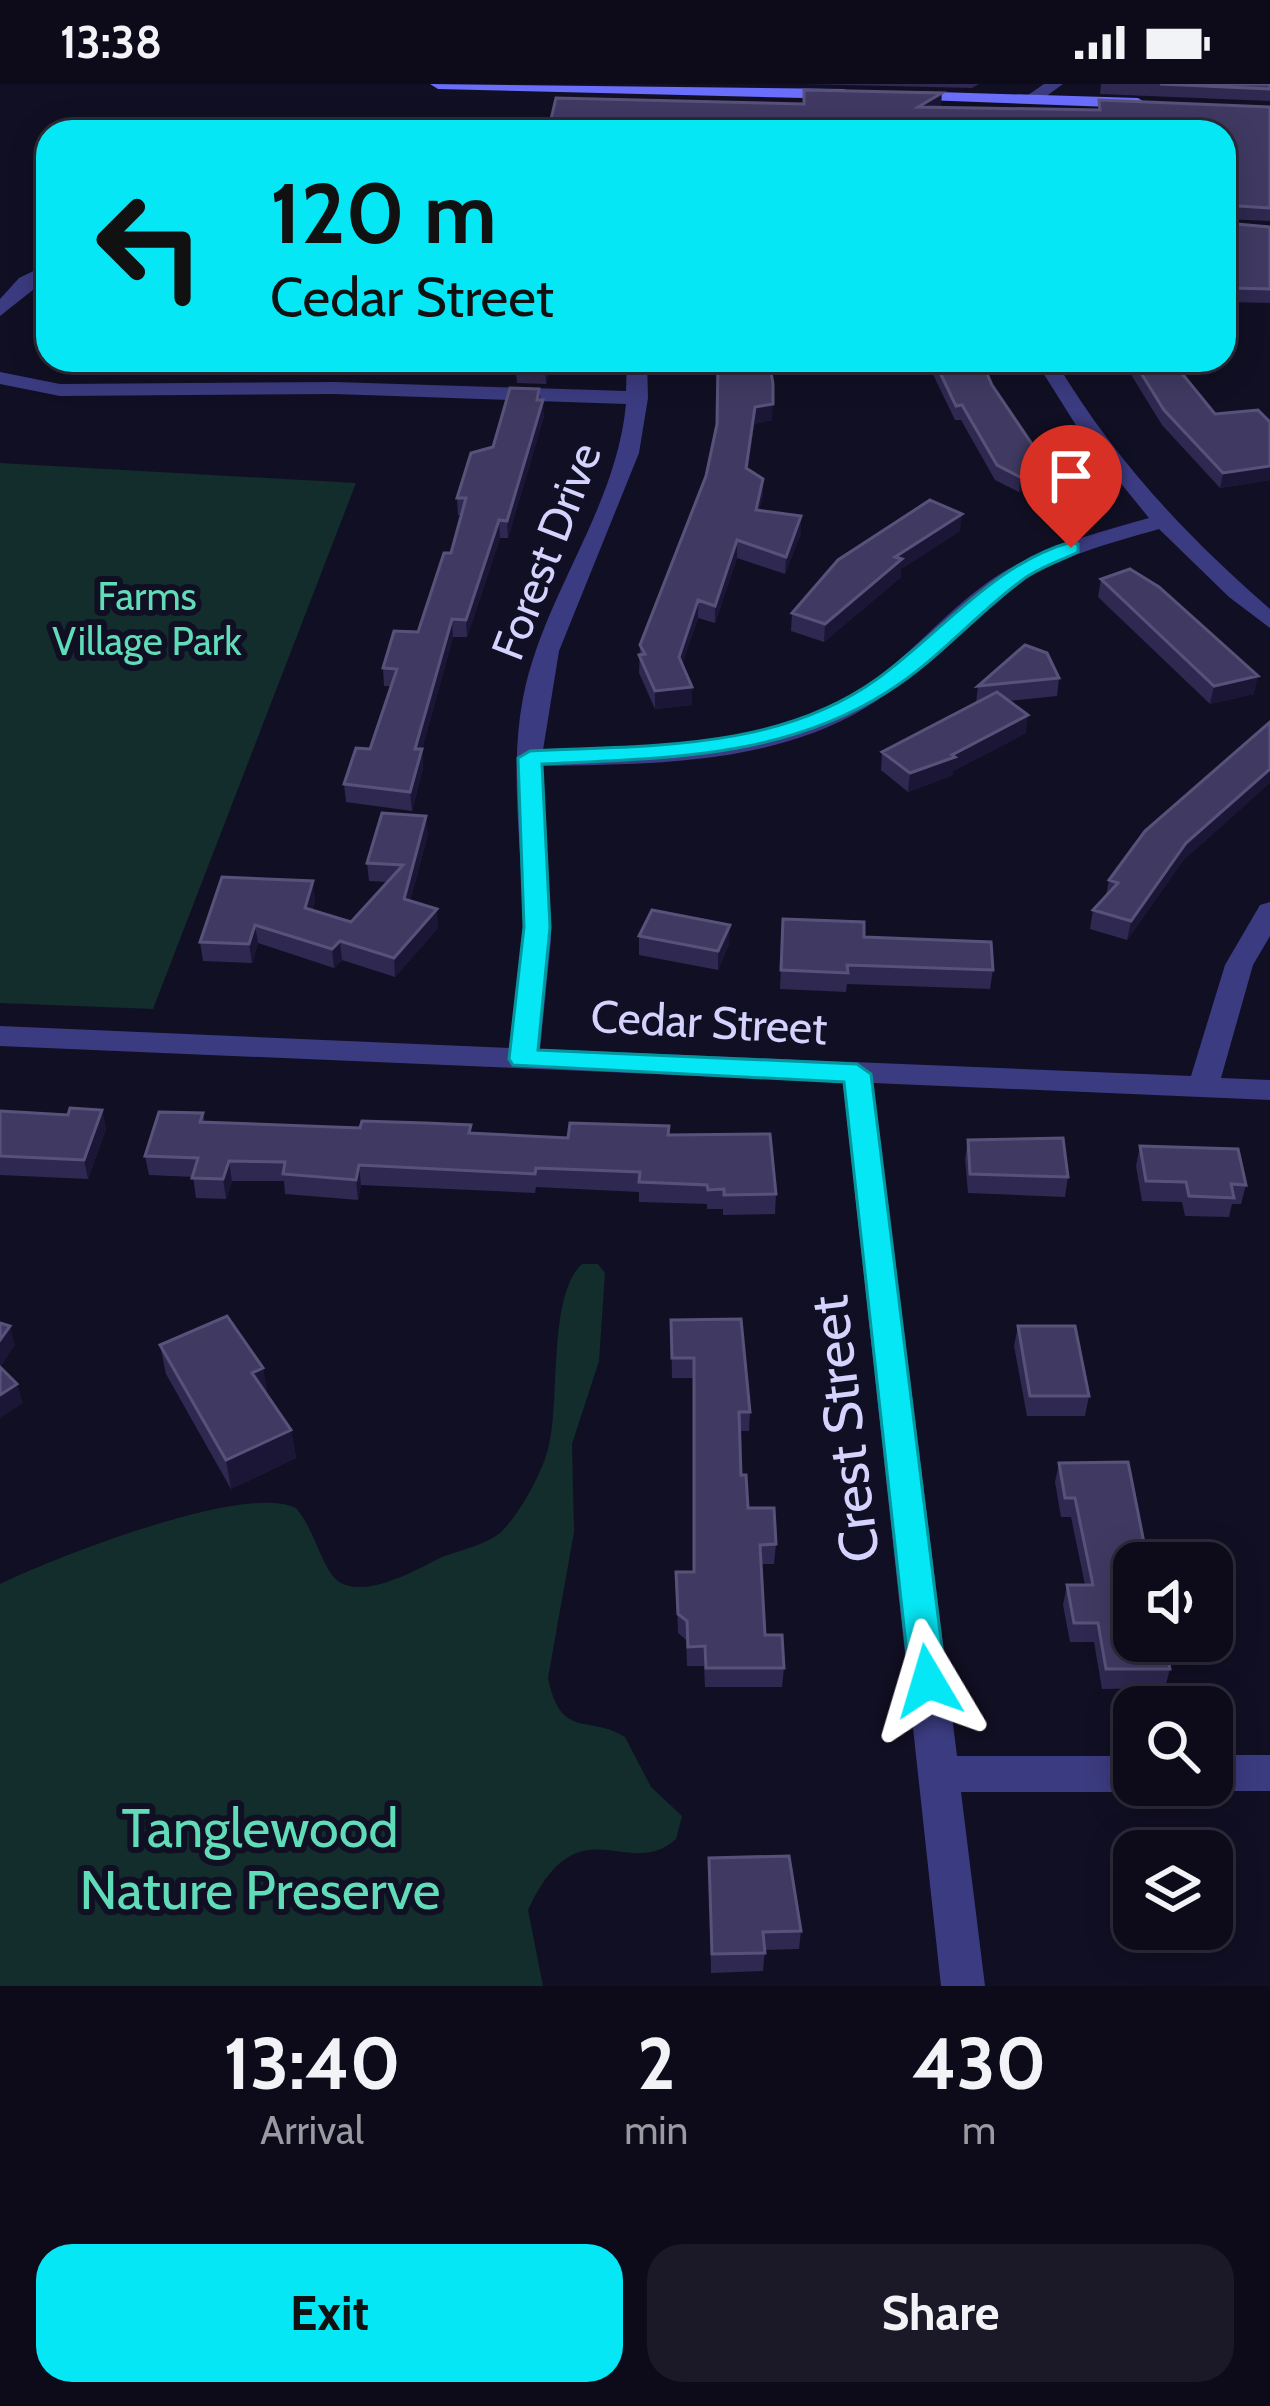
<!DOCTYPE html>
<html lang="en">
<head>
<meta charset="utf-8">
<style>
	:root { --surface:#0d0b1a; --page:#1b1927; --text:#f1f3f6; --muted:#9a9ba2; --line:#2d2b39; --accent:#06e7f5 }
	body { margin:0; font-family:Cabin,sans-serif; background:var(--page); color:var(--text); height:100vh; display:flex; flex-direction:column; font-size:45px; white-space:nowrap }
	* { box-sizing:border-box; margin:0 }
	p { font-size:39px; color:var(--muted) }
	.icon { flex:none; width:66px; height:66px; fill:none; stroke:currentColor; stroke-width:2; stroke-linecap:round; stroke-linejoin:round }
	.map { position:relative; height:1902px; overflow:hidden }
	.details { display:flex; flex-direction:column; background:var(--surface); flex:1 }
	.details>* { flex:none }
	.guide { position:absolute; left:36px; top:36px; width:1200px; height:252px; border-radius:36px; box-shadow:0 6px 30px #0003,0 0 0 3px var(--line); background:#06e7f5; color:#111; overflow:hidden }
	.buttons { position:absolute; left:1113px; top:1458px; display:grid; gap:24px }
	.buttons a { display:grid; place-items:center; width:120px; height:120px; border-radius:24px; background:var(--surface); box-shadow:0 6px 30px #0003,0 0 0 3px var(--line); font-size:60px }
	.pin { position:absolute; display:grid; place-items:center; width:102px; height:102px; color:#fff; margin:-123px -51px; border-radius:50% 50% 50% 0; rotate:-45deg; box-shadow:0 0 12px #0007 }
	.pin .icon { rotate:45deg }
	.me { position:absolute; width:132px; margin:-66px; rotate:353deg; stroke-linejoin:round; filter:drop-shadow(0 0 9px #0008) }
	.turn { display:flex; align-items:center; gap:42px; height:252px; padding:0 36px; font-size:54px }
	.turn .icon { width:156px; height:156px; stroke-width:2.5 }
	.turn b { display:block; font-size:84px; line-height:102px }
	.eta { display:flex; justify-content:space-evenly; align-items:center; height:204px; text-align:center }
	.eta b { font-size:72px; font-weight:700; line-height:84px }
	.cta { display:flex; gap:24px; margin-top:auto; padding:24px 36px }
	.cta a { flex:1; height:138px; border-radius:36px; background:var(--accent); color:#111; font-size:48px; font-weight:700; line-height:138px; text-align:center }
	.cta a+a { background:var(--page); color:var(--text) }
	.status { display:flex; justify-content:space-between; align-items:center; height:84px; padding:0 60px; background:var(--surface); direction:ltr }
	.status svg { height:33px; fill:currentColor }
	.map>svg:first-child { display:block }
	.green { fill:#122d2b }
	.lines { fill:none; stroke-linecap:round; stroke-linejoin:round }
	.street { fill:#3b3b81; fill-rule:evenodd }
	.secondary { fill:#6b6efb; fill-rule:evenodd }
	.wall { fill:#2f2850 }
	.shaded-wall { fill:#1b1636 }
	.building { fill:#403a63; stroke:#58527b; stroke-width:3 }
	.route { fill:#06e7f5; stroke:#04969f; stroke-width:3 }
	.labels { text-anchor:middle; stroke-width:12; stroke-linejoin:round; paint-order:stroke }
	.far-park-label { font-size:39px; fill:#60dcb8; stroke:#110f23 }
	.street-label { font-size:45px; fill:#d5d2fe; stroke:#110f23 }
	.near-street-label { font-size:54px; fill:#d5d2fe; stroke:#110f23 }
	.near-park-label { font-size:54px; fill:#60dcb8; stroke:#110f23 }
</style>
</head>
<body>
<div class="status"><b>13:38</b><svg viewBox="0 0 49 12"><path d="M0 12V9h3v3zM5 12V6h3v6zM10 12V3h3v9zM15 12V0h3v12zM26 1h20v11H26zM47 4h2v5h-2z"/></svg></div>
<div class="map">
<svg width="1270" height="1902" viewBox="0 0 1270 1902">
	<rect width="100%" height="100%" fill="#110f23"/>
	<path class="green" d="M0,379L356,399L153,925L0,919Z
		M582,1180H598L605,1189L599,1277L572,1360L574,1448L548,1594C561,1657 589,1630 625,1653L651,1703L682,1732L676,1755C627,1799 579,1716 528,1826L543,1902H0V1500C54,1474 245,1398 296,1424C312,1443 317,1467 330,1488C351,1523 412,1488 438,1475C457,1466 490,1461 504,1445C522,1425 541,1391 548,1365C561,1320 547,1212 582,1180Z"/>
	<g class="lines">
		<path class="street" d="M1044,0H1063L1037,19H1025V13Z
			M48,180V194L0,232V215L19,194Z
			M627,276H647L648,314L639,369L559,567L543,666C644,664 756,666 847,614C900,584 938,534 988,498C1036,464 1093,450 1149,434L1084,354L1035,276H1055C1112,373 1185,451 1270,525V544L1229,513L1159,445C1103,461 1046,476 999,512C953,548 916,595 865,624C770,681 650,680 543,682L551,856L540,965L1191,992L1225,881L1260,821L1270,818V852L1253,881L1221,994L1270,996V1016L873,999L957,1672H1134V1701H1149L1134,1708H961L985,1902H941L843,998L0,962V942L510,964C517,921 523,879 523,835C522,762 509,687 523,614C543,511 616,426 626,320L335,310L60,312L0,300V288L60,300L335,298L626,307Z
			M1212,1671H1270V1707H1212L1197,1702L1212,1701Z"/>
		<path class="secondary" d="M430,0L844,5L852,10L844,15L438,5Z
			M904,7L1138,14L1146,19L1138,24L898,15V9Z"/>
	</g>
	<path class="wall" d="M804,0H979L972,4Z
		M1101,0H1270V17L1100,10Z
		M1099,16L1270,23V137L1225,135L1226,139L1270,143V219L1229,218L1224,214V48L804,20L1098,26Z
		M484,276H553L546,300L517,299L516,288L485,286Z
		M715,276H769L772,336L754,340L748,385L763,395V411L759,426L801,432V449L785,490L737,474L715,539L698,534L682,580L692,603V621L655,625L639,589L640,561L706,392L717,340L719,299Z
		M926,276H981L992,301L1046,381L1044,396L1019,408L995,396L961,336H955Z
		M1122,276H1177L1176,282L1215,330L1270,338V396L1220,404L1162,341Z
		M539,305L544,332L508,454H500L467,553H453L422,665L423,684L412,727L346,718L344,700L370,665L391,602H384L383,584L418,548L451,469L462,431H458L457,414L493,363Z
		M960,447L901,485V493L824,558L791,547L792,529Z
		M1101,495L1254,610L1210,620L1098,513Z
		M1059,594L1057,612L1009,617L1026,649L953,687V691L908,708L881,686L882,668L976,619L978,602Z
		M428,750L410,817L438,844L395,893L342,876L334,884L258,859L252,879L203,877L200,858L315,815L312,826L351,838L387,798L369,797L367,779Z
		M1182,778L1127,856L1090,845L1093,826L1106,811L1109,796Z
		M783,835L864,853L993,886L990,905L847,900L846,908L780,905Z
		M639,852L729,860L718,886L639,871Z
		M102,1026L106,1045L88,1095L0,1091V1027L68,1031Z
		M203,1029L205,1039L568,1054L668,1051L776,1110L775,1130L723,1131V1125H707V1120L639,1118V1108L536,1103L535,1109L361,1101L358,1116L285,1110L284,1097H232L226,1115L196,1114L193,1093L149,1091L145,1072Z
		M968,1056L1068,1093L1065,1113L968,1109L965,1075Z
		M1140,1062L1246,1101L1241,1120H1232L1229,1133L1185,1132L1182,1118L1142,1117L1136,1082Z
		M671,1236L750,1328L749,1347H740L741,1391L748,1424L776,1460L774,1480H761L765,1551L784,1584L782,1603H705L704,1582H687L686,1556L678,1549L676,1488H693L694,1294H672Z
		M1018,1242L1089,1312L1085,1332H1027L1014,1262Z
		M160,1261L263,1284L267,1311L291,1346L296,1374L231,1405L166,1290Z
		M1059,1379L1170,1585L1165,1604L1102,1605L1094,1558H1070L1063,1521L1067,1501H1085L1071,1433H1061L1055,1398Z
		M1212,1767L1221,1806L1215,1825H1212Z
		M709,1774L801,1847L799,1865L765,1866L763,1887L711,1889Z
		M1117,1781L1197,1845L1191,1864L1125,1866L1112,1799Z"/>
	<path class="shaded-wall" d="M942,9L941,22L917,36L918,23Z
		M548,276H553L546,300L545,284Z
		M543,316L544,332L508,454L507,437Z
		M773,320L772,336L754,340L746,400L755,323Z
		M1046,381L1044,396L1019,408L1020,393Z
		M1270,382V396L1220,404L1223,389Z
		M763,395V411L755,443L756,426Z
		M962,430L960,447L901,485V493L824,558L825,540L895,473Z
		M801,432V449L785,490L786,473Z
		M499,436L500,454L467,553L466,536Z
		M737,456V474L715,539V522Z
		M698,516V534L679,591V573Z
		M452,535L453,553L417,683L415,665Z
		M1258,592L1254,610L1210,620L1214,602Z
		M692,603V621L655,625V607Z
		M1028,631L1026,649L953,687V691L908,708L910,689L952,671Z
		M422,665L423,684L412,727L410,708Z
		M1270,685V699L1182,778L1127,856L1131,837L1186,759Z
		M426,732L428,750L406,834L404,815Z
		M313,797L315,815L307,842L305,824Z
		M437,825L438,844L395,893L394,874Z
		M255,841L258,859L252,879L249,860Z
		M730,841L729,860L718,886V867Z
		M340,857L342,876L334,884L332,865Z
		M102,1026L106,1045L88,1095L84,1076Z
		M229,1077L232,1097L226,1115L223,1095Z
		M359,1081L361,1101L358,1116L356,1096Z
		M10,1242L15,1261L0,1284V1256Z
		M263,1284L268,1312L252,1289Z
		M17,1300L23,1319L0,1334V1311Z
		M291,1346L296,1374L231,1405L226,1376Z"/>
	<path class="building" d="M1160,0H1270V5Z
		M804,6L942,9L918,23L1100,26L1099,16L1270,23V124L1224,121V48H548L556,14L804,20Z
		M1224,127L1226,139L1270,143V205L1231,204L1224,198Z
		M518,276H548L545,284L516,283Z
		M718,276H769L773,300V320L755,323L746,384L763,395L756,426L801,432L786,473L737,456L715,522L698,516L679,573L692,603L655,607L639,571L645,570L640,561L706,392L717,340Z
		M934,276H981L992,301L1046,381L1020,393L997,381L962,321L956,322Z
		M1133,276H1171L1215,330L1258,326L1270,338V382L1223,389L1164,326Z
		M510,304L539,305L537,316H543L507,437L499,436L466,536L452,535L415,665H422L410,708L344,700L356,664L370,665L397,585L383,584L394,547L418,548L444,469H451L466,414H457L471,369L493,363Z
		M930,416L962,430L895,473L902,475L825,540L792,529L838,476Z
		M1130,485L1159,503L1258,592L1214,602L1101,495Z
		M1025,561L1047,569L1059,594L978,602Z
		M997,608L1028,631L952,671L955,673L910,689L882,668Z
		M1270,638V685L1186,759L1131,837L1093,826L1118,799L1109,796L1145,747Z
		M382,729L426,732L404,815L437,825L394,874L340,857L332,865L255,841L249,860L200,858L222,793L313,797L305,824L351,838L403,781L367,779Z
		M652,826L730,841L718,867L639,852Z
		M783,835L864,838V853L991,858L993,886L847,881L848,889L781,886Z
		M70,1024L102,1026L84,1076L0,1072V1027L68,1031Z
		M159,1028L203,1029L200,1038L360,1044L362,1037L426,1039L471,1041L469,1049L568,1054L570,1039L669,1042L668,1051L770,1050L776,1110L724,1111V1105L708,1106L707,1101L639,1098L640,1088L536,1084L535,1090L359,1081L356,1096L283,1090L285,1078L229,1077L223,1095L192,1094L198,1074L145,1072Z
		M1063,1054L1068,1093L970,1090L968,1056Z
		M1140,1062L1238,1065L1246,1101L1231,1100L1234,1114L1189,1112L1186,1098L1146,1097Z
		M227,1232L263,1284L252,1289L291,1346L226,1376L160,1261Z
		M741,1235L750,1328H739L741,1391H746L748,1424H774L776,1460L760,1461L765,1551H782L784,1584H706L705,1562L688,1563L687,1537L678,1530L676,1488H694V1274H672L671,1236Z
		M0,1239L10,1242L0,1256Z
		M1018,1242H1075L1089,1312H1030Z
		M0,1283L17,1300L0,1311Z
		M1128,1378L1148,1479H1134V1557H1164L1170,1585H1106L1098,1539H1074L1067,1501H1093L1075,1414H1065L1059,1379Z
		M1210,1759L1212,1767H1176L1174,1760Z
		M1212,1767L1221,1806H1212Z
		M789,1772L801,1847L763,1848L765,1869L712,1870L709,1774Z
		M1134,1780V1845L1197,1846L1130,1847L1117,1781Z"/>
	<path class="route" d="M1071,458L1078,460V468C1060,477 1037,484 1021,497C975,531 936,578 887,608C782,675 662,674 542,680L550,843L538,966L857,980L871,990L946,1597L941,1608L928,1613L915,1608L910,1597L844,998L513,981L509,975L524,843L518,674L530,667C647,661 777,667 877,595C941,549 993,480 1071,458Z"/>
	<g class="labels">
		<g class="far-park-label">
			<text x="147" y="526">Farms<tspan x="147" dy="45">Village Park</tspan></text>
		</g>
		<g class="street-label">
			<text transform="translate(546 467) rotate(-69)" y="16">Forest Drive</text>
			<text transform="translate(709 938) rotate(3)" y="16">Cedar Street</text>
		</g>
		<g class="near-street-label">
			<text transform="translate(844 1345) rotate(-97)" y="19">Crest Street</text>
		</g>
		<g class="near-park-label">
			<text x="260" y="1763">Tanglewood<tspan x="260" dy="62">Nature Preserve</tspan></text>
		</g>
	</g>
</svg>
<div class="buttons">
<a><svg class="icon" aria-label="sound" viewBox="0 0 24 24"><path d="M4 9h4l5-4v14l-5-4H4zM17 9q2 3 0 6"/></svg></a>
<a><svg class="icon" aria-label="search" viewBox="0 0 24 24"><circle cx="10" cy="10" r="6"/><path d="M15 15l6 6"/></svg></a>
<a><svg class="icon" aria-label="layers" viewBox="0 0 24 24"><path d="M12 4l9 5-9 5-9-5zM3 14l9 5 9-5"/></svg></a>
</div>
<div class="pin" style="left:1071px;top:464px;background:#d93025"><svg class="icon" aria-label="arrive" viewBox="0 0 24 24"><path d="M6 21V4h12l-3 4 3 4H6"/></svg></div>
<svg class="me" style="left:928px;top:1597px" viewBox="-20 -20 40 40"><path d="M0-17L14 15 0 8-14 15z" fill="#06e7f5" stroke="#fff" stroke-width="4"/></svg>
<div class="guide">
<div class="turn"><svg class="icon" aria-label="left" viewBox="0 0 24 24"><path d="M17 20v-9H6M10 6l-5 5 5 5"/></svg><div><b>120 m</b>Cedar Street</div></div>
</div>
</div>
<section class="details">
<div class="eta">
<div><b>13:40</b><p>Arrival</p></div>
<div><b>2</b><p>min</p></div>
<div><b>430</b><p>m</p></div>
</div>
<div class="cta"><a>Exit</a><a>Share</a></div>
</section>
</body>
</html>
